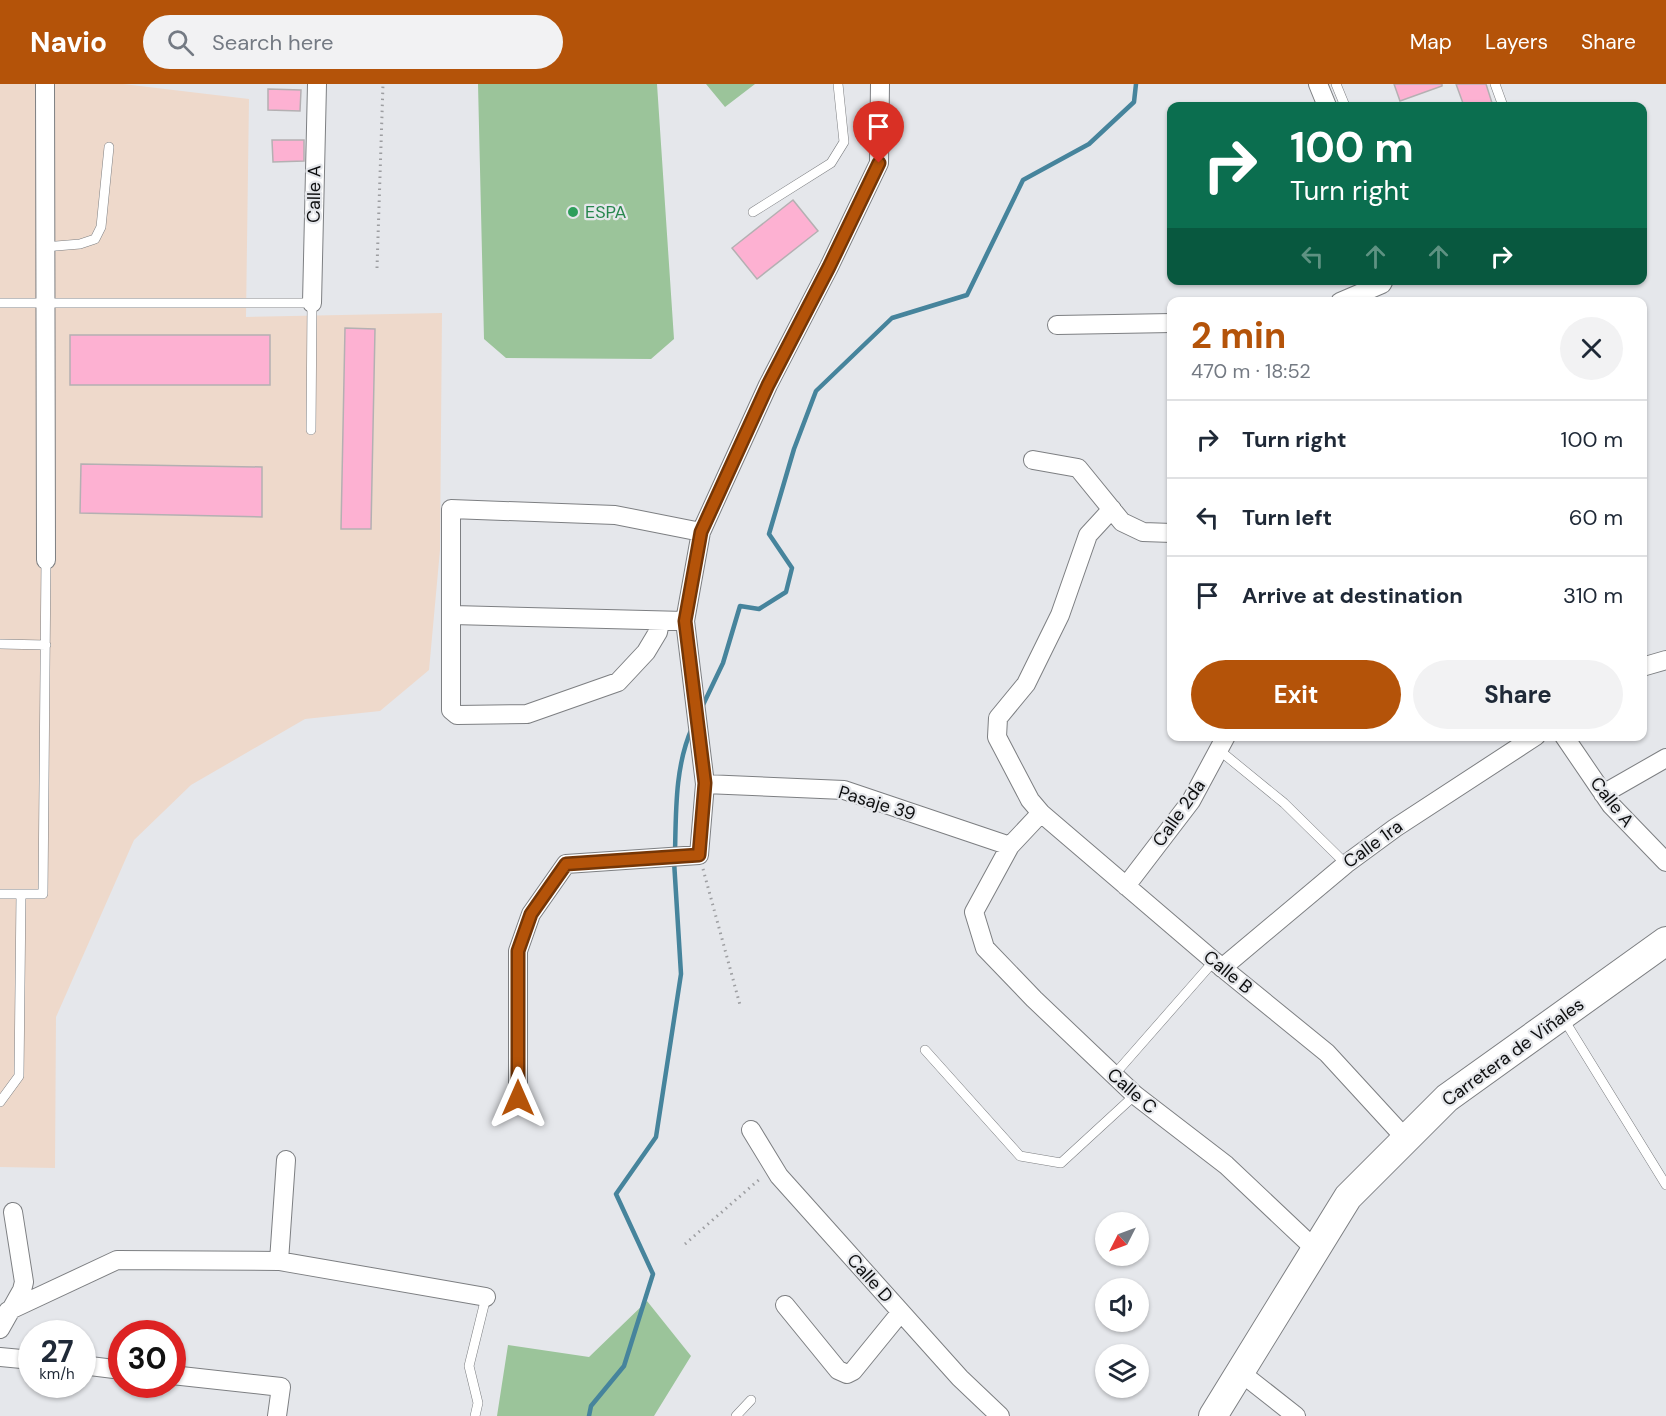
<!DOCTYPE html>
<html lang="en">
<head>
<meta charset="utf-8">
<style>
	:root { --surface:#fff; --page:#f2f2f3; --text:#1f2937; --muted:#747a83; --line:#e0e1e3; --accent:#b45309 }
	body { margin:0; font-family:"DM Sans",sans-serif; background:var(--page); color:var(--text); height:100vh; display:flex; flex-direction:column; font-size:22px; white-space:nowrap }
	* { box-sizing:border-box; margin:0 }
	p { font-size:20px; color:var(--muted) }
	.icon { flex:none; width:33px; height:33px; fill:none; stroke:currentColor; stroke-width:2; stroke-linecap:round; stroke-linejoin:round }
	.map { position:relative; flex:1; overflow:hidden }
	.sheet { position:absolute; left:1167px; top:213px; width:480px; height:444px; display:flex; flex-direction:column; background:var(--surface); border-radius:12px; box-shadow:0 2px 4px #0004 }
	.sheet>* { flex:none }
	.top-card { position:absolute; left:1167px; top:18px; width:480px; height:183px; border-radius:12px; box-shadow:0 2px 4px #0004; background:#0b6e4f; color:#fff; overflow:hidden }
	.needle { width:39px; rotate:228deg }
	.controls { position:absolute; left:1095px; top:1128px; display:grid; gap:12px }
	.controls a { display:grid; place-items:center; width:54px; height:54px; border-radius:50%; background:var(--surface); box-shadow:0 2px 4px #0004; font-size:30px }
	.speed { position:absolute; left:18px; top:1236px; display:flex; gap:12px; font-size:30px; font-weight:700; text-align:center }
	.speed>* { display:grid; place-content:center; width:78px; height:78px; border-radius:50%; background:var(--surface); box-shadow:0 2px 4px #0004; line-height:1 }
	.speed small { font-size:15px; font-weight:400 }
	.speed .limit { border:9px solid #d22; background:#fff; color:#111 }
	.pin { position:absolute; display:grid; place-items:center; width:51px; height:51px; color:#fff; margin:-62px -26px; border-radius:50% 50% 50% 0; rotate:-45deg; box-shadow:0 0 6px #0007 }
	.pin .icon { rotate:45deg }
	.me { position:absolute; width:66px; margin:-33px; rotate:0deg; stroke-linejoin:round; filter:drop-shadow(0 0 4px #0008) }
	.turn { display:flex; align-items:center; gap:21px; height:126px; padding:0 24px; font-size:27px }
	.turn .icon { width:78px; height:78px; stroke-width:2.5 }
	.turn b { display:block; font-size:42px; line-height:51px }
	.lanes { display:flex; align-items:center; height:57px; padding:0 24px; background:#0003; justify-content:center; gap:30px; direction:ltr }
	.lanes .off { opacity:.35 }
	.round { display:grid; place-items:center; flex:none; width:63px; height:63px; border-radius:32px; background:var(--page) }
	.head { display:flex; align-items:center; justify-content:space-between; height:102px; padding:0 24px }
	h1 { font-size:36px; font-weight:700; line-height:45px; color:var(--accent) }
	.primary-button { display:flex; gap:12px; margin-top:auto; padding:12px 24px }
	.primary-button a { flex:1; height:69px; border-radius:36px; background:var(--accent); color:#fff; font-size:24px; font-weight:700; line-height:69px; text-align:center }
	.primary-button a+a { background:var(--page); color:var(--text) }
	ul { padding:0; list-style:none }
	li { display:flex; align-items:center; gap:18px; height:78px; padding:0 24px; border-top:2px solid var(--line) }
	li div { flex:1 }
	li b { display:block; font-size:22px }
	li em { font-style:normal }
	header { display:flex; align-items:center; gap:36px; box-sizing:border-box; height:84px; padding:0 30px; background:var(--accent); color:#fff }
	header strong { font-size:28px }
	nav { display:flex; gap:33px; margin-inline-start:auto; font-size:21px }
	.search { width:420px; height:54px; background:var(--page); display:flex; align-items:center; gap:15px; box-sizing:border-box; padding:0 21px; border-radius:33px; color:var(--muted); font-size:22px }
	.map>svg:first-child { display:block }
	.industrial { fill:#eed9cb }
	.green { fill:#9bc49a }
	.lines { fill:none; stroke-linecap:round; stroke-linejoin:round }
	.stream { stroke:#46849c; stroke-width:4.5 }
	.building { fill:#fdb1d2; stroke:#b4b0b2; stroke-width:1.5 }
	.service-casing { stroke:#7d7f82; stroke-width:10 }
	.minor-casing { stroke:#7d7f82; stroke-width:20 }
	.primary-casing { stroke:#7d7f82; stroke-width:30 }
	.path { stroke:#9d9ea1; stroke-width:3; stroke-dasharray:1.5 4.5; stroke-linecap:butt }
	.service { stroke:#fff; stroke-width:9 }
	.minor { stroke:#fff; stroke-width:18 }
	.primary { stroke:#fff; stroke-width:28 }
	.route-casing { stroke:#753606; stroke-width:15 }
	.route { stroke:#b45309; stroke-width:10 }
	.leisure-dot { fill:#2e9e5b; stroke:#e5e7eb; stroke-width:2 }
	.labels { text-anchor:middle; stroke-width:4.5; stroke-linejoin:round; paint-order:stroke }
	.street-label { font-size:18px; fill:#0d0e0f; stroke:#e5e7eb }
	.leisure-label { font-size:18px; fill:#27864d; stroke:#e5e7eb; text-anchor:start }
</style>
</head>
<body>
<header>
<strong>Navio</strong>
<div class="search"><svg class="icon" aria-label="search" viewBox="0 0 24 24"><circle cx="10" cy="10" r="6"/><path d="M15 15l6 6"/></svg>Search here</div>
<nav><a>Map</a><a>Layers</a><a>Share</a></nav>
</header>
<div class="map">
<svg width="1666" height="1332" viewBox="0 0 1666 1332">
	<rect width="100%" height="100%" fill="#e5e7eb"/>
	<path class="industrial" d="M0,0H123L249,15L246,233L442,229L440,466L429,586L380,627L305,635L191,701L134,756L56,933L55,1084L0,1083Z"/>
	<path class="green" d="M478,0H657L674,255L651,275L506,274L484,255Z
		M706,0H755L725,23Z
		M647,1217L691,1272L654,1332H497L508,1261L589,1273Z"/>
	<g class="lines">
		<path class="stream" d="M702,623L723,579L740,522L759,525L786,508L792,484L769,450L794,365L816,307L892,234L967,211L1023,96L1089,60L1134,18L1136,0
			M675,769C676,727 675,682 692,644
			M589,1332L591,1322L624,1282L653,1190L616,1110L656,1053L681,890L674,777"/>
	</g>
	<path class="building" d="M1394,0H1442V2L1400,17Z
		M1456,0H1486L1493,22H1464Z
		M268,5L301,6L300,27L268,26Z
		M272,56H304V77L273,78Z
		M793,116L818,147L757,195L732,164Z
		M345,244L375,245L371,445H341Z
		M70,251H270V301H70Z
		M81,380L262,383V433L80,429Z"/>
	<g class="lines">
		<defs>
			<path id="service" d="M1336,0L1345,22
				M1495,0L1503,22
				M753,128L831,79L844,58L838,0
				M44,163L80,160L95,155L101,143L109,63
				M0,219H312L311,346
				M0,560L46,561
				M1219,666L1284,719L1346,780
				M0,810H43L46,476
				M1563,934L1666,1101
				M925,966L1020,1072L1061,1079L1135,1011
				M1114,991L1214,877
				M0,1018L19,992L21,810
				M475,1332L478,1319L469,1282L486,1213
				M736,1332L751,1316"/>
			<path id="minor" d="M45,0L46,476
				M1318,0L1327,22
				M1340,218L1382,200L1384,196
				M312,219L317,0
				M1057,241L1172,239
				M1033,376L1078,384L1122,438L1143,448L1172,449
				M1112,425L1088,451L1060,531L1026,600L998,634L997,653L1030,716L1041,729L1214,877L1327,969L1406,1055
				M453,531L685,537L701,448L768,301L829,183L879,79L880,0
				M660,538L658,548L646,568L618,598L527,630L457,631L451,626V425L615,431L701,448
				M1642,583L1666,576
				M1564,652L1611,721L1666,778
				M705,700L844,706L1010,762
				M1603,710L1666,674
				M1041,729L1010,762L974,828L985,864L1034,915L1135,1011L1226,1081L1316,1166
				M1126,802L1191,717L1226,652
				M1222,884L1346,780L1395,744L1536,652
				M518,1014V867L531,830L566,780L699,771L705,700L685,537
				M751,1046L779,1092L960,1294L1000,1332
				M279,1177L286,1076
				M785,1221L838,1286L847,1290L853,1287L901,1228
				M8,1227L117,1176L279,1177L486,1213
				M0,1245L22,1206L24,1198L13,1128
				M0,1273L32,1276
				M82,1281L122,1286
				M1240,1288L1296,1332
				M172,1291L281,1303L277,1332"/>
			<path id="primary" d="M1213,1332L1348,1113L1447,1014L1666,857"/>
		</defs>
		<use href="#service" class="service-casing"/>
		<use href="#minor" class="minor-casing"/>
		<use href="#primary" class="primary-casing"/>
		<path class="path" d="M377,184L383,0
			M703,785L740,921
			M685,1160L761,1094"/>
		<use href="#service" class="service"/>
		<use href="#minor" class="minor"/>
		<use href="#primary" class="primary"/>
	</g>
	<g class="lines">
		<defs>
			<path id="route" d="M518,1014V867L531,830L566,780L699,771L705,699L685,537L701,448L768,301L829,183L879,79"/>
		</defs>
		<use href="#route" class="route-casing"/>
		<use href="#route" class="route"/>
	</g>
	<circle class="leisure-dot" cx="573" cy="128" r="6"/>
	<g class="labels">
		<g class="street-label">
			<text transform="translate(314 110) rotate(-89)" y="6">Calle A</text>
			<text transform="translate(1612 718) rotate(52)" y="6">Calle A</text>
			<text transform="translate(877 719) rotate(17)" y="6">Pasaje 39</text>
			<text transform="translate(1179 729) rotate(-55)" y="6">Calle 2da</text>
			<text transform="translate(1373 760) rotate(-36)" y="6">Calle 1ra</text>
			<text transform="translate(1228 888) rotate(39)" y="6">Calle B</text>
			<text transform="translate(1513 968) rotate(-36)" y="6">Carretera de Viñales</text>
			<text transform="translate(1132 1007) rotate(41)" y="6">Calle C</text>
			<text transform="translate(870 1194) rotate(48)" y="6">Calle D</text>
		</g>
		<g class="leisure-label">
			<text x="585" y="134">ESPA</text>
		</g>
	</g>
</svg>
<div class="controls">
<a><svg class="needle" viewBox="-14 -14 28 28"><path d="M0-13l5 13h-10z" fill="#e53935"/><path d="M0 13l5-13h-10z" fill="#747a83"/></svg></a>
<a><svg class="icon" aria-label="sound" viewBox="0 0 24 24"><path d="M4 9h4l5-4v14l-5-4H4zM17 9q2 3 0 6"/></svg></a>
<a><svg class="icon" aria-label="layers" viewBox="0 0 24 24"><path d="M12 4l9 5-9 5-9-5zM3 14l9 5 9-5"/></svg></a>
</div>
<div class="speed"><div>27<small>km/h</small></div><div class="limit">30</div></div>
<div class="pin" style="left:879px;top:79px;background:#d93025"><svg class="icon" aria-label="arrive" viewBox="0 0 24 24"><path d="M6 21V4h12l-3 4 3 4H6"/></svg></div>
<svg class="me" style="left:518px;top:1014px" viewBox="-20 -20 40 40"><path d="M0-17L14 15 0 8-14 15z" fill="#b45309" stroke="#fff" stroke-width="4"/></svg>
<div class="top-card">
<div class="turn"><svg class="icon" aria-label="right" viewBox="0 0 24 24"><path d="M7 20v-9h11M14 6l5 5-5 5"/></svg><div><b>100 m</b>Turn right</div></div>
<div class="lanes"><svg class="icon off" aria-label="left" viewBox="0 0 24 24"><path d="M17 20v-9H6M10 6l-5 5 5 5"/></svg><svg class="icon off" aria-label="ahead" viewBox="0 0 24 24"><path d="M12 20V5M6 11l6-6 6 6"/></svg><svg class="icon off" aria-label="ahead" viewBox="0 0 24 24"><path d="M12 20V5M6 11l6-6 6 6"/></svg><svg class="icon" aria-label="right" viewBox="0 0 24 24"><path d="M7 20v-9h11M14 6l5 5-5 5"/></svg></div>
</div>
<section class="sheet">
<div class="head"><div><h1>2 min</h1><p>470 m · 18:52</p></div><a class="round"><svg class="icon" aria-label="close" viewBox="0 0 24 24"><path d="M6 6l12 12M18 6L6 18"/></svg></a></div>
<ul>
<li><svg class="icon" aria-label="right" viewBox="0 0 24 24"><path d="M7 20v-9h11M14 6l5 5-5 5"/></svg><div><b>Turn right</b></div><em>100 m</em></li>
<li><svg class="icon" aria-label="left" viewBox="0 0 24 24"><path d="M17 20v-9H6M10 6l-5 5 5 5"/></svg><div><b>Turn left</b></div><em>60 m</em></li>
<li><svg class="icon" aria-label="arrive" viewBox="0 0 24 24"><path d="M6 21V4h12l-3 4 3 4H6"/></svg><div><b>Arrive at destination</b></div><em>310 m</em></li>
</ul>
<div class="primary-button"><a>Exit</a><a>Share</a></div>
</section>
</div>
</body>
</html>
